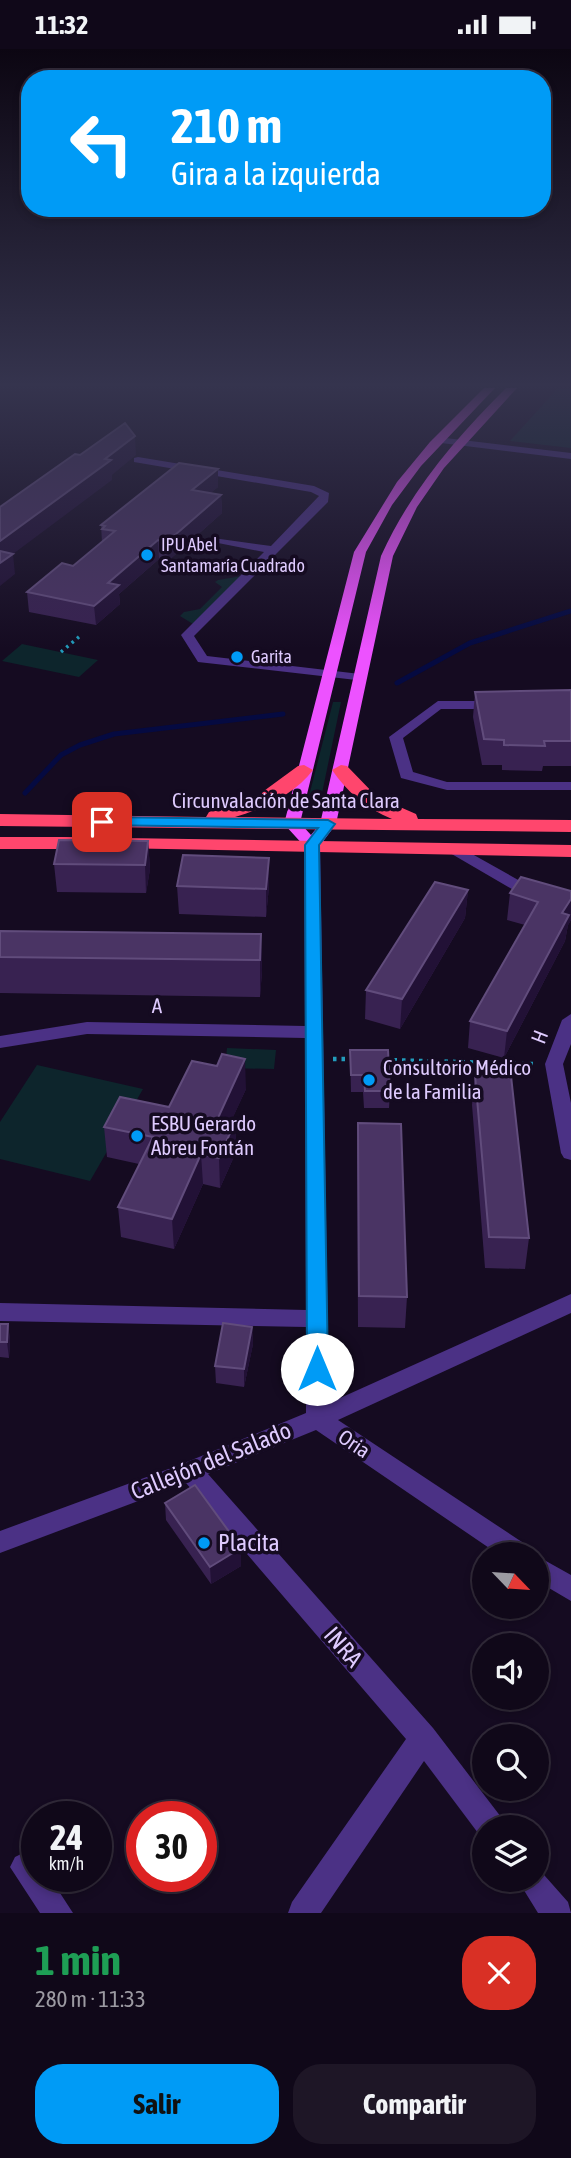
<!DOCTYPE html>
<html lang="es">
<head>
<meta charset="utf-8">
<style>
	:root { --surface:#100819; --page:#1e1626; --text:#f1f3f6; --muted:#9c9aa2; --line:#302938; --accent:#009bf6 }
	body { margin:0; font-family:"Asap Condensed",sans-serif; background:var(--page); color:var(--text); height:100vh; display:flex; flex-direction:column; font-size:26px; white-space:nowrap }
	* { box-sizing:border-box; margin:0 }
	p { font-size:23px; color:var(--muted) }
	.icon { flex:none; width:38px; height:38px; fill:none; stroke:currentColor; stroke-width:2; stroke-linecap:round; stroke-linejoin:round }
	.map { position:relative; height:1864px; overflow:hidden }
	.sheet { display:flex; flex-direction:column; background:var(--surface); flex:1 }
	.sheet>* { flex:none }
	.guide { position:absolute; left:21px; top:21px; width:530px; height:147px; border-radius:28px; box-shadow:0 4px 10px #0003,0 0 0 2px var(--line); background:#009bf6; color:#fff; overflow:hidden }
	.needle { width:46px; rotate:115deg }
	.buttons { position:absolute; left:472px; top:1493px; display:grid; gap:14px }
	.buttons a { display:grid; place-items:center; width:77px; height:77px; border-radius:50%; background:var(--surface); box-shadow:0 4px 10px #0003,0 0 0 2px var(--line); font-size:35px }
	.speed { position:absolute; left:21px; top:1752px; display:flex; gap:14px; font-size:35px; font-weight:700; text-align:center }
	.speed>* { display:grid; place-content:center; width:91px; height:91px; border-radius:50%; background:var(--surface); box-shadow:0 4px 10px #0003,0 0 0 2px var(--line); line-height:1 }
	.speed small { font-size:18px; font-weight:400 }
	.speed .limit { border:10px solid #d22; background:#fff; color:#111 }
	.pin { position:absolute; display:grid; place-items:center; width:60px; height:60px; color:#fff; margin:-30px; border-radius:14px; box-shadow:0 4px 10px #0006 }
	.me { position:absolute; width:77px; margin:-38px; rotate:0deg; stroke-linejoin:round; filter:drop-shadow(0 0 5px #0008) }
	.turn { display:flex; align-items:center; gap:24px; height:147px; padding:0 35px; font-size:32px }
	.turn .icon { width:91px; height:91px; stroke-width:2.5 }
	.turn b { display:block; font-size:49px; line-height:60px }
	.round { display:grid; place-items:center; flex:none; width:74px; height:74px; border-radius:28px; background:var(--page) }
	.headline { display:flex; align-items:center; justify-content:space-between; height:119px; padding:0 35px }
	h1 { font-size:42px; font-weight:700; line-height:52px; color:#1e9e55 }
	.primary-button { display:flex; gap:14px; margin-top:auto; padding:14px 35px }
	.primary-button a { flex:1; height:80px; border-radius:28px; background:var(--accent); color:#111; font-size:28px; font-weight:700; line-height:80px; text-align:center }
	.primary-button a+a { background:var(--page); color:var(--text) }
	.status { display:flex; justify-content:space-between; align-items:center; height:49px; padding:0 35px; background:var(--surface); direction:ltr }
	.status svg { height:19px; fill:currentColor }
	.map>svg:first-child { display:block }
	.green { fill:#0d252c }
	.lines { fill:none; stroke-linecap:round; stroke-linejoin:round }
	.stream { stroke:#050a41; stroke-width:5 }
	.path-far1 { stroke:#229cbc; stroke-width:3.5; stroke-dasharray:2.5 4.5; stroke-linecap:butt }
	.path { stroke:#229cbc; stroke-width:4.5; stroke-dasharray:3.5 5; stroke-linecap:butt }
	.minor { fill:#4b3185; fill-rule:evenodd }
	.major { fill:#ed52ff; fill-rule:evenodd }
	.highway { fill:#ff466d; fill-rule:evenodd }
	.wall { fill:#382251 }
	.shaded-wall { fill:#221136 }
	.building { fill:#4a3464; stroke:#614c7c; stroke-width:2 }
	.route { fill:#009bf6; stroke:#0065a0; stroke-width:2 }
	.poi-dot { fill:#009bf6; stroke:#150b21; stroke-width:2.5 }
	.labels { text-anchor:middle; stroke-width:7; stroke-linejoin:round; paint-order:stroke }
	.far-poi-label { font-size:18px; fill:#dfcbff; stroke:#150b21; text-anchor:start }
	.street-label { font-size:21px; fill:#dfcbff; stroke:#150b21 }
	.poi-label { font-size:21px; fill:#dfcbff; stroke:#150b21; text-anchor:start }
	.near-street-label { font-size:24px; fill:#dfcbff; stroke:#150b21 }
	.near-poi-label { font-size:24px; fill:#dfcbff; stroke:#150b21; text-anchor:start }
</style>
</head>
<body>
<div class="status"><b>11:32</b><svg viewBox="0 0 49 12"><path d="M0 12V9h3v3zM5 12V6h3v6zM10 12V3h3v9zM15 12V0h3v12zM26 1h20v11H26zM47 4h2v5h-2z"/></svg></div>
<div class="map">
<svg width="571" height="1864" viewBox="0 0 571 1864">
	<rect width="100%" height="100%" fill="#150b21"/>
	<path class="green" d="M558,339H571V399L510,392Z
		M242,527L193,575L180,567L184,563L200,560L222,538L215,533L218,531Z
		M22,595L98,611L79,628L2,612Z
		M333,653H341L321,749L309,747Z
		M227,999L276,1001L274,1020L225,1019Z
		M37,1016L143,1040L90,1132L0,1110V1073Z"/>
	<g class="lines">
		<path class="stream" d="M397,634L470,594L571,562
			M25,744L61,706L80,696L114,685L283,665"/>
		<path class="path-far1" d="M61,603L80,587"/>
		<path class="path" d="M333,1010H356
			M385,1011L534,1015"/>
		<path class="minor" d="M437,388L571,404V410L433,393L432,391Z
			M138,408L314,437L329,444L328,453L194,587L207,607L360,625L365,626V632L198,613L181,586L264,503L213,493V489L271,497L319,447L311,443L134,413V409Z
			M438,652H498L505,656L498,660H441L403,689L413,723L447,733H571V741H447L401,729L389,688Z
			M312,791L320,796L329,1354L571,1245V1264L338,1371L528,1497L532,1505H498L316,1381L208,1425L433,1679L501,1768L505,1778H485V1790L481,1788L424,1712L321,1864H288L292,1853L406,1690L186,1434L0,1504V1482L182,1415L306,1364V1278L0,1272V1254L306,1261L305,989L87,985L0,999V987L87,973L305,977L304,796Z
			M456,796L545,846L571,852V862L534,853L450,804L448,801L450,798Z
			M571,965V995L563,1015L571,1054V1111L564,1109L561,1104L545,1015L562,971Z
			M537,1507L571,1526V1552L537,1532Z
			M25,1803L35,1808L37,1827H49L73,1864H40L10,1818L15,1808Z
			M537,1818L568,1853L571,1864H538L517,1830H537Z"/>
		<path class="major" d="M484,339H495L421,417L392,456L366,503L300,774L311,786L320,775L381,507C411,441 455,390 506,339H517L444,419L417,458L393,507L336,775L318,799H306L284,775L354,503L397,433L430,393Z"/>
		<path class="highway" d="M304,716L313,721C295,745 263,760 235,768L392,770C366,759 348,744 332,721L341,716L347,717L377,748L416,765L418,770L571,771V783L0,777V765L206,768L209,763L257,747L298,717Z
			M0,788H86L95,794L86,800H0Z
			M122,789L571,796V808L115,799L113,795L115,791Z"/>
	</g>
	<path class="wall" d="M218,420V438L210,444L221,446L222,464L168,512L159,510L119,545L120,555L96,576L29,563L27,543L73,517L102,493L101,476Z
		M571,641V717H543L542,722L502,721V716H482L473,668L475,643Z
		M148,792L150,820L146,844L57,843L54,815Z
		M269,809V837L266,868L179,865L177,837Z
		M468,841L465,869L400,980L365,970L366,941Z
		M571,842V871L568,876L565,892L504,1009L468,999L470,972L525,876L507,871L510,844Z
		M0,882L261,885L262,922L260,948L0,944Z
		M350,1001L390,1042L389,1059H364L363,1043H351Z
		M475,1026L529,1189L525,1220L485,1219L472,1056Z
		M246,1040L231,1072L235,1073L236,1103L220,1139L203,1135L174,1200L121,1188L118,1158L139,1115L107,1108L104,1078L169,1058Z
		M358,1074L407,1248L405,1279L358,1278L357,1104Z
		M0,1275H8L10,1291L9,1309L0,1308Z
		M252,1278L253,1295L244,1338L216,1334L215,1317Z
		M165,1454L241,1517L211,1535L166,1471Z"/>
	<path class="shaded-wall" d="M135,387L136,406L112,426V431L13,505L15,525L0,537V492Z
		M218,420V438L193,459L192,441Z
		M221,446L222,464L168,512L167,493Z
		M158,491L159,510L119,545L120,555L96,576L94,557L108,534Z
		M148,792L150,820L146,844L145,816Z
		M269,809V837L266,868V840Z
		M468,841L465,869L400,980L402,950Z
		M571,850V871L568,876L565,892L504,1009L507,982L562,864Z
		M261,885L262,922L260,948V911Z
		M245,1010L246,1040L219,1099L218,1069Z
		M235,1073L236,1103L220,1139L219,1109Z
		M201,1105L203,1135L174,1200L172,1170Z
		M8,1275L10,1291L9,1309L7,1293Z
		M252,1278L253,1295L244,1338V1320Z
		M241,1499V1517L211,1535L210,1518Z"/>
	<path class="building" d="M125,374L135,387L105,410L111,411L0,492V458L75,405L80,406Z
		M179,414L218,420L192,441L221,446L167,493L158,491L108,534L119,536L94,557L27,543L62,514L73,517L115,482L102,480L105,477L101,476Z
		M0,502L13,505L0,514Z
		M571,641V692H544L545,697L504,696V691L484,690L475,643Z
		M59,791L148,792L145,816L54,815Z
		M183,806L269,809L266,840L177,837Z
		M521,828L571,842V850L562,864L569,866L507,982L470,972L538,853L510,844Z
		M435,833L468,841L402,950L366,941Z
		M0,882L261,885L260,911L0,908Z
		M350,1001H388L390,1042H365L364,1026H351Z
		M222,1005L245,1010L218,1069L235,1073L219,1109L201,1105L172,1170L118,1158L153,1088L104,1078L120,1048L169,1058L192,1012L217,1017Z
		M475,1026L511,1027L529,1189L489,1188Z
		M358,1074L401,1075L407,1248L359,1247Z
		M223,1274L252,1278L244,1320L215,1317Z
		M0,1275H8L7,1293H0Z
		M195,1436L241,1499L210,1518L165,1454Z"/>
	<linearGradient id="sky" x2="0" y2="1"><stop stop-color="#0c0612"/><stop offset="0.56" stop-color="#35344e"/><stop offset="1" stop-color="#35344e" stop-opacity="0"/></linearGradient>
	<rect width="571" height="600" fill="url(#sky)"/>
	<path class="route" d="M102,768L328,771L335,775L319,796L328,1320L325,1326L317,1328L310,1326L307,1320L305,796L318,779L97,776L95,773Z"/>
	<g class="poi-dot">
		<circle cx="147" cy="506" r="7"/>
		<circle cx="237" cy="608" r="7"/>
		<circle cx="369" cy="1031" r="7"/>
		<circle cx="137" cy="1087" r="7"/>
		<circle cx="204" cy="1494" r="7"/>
	</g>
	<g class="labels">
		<g class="far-poi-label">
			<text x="161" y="502">IPU Abel<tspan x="161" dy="21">Santamaría Cuadrado</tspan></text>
			<text x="251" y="614">Garita</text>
		</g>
		<g class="street-label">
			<text x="286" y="759">Circunvalación de Santa Clara</text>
			<text transform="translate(157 957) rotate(1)" y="7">A</text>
			<text transform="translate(540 988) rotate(-69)" y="7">H</text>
			<text transform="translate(354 1395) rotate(34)" y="7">Oria</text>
		</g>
		<g class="poi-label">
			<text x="383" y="1026">Consultorio Médico<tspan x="383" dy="24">de la Familia</tspan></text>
			<text x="151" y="1082">ESBU Gerardo<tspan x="151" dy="24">Abreu Fontán</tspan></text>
		</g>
		<g class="near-street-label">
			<text transform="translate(211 1412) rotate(-22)" y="8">Callejón del Salado</text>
			<text transform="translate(343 1598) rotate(49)" y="8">INRA</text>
		</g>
		<g class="near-poi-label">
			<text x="218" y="1502">Placita</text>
		</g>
	</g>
</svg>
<div class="buttons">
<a><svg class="needle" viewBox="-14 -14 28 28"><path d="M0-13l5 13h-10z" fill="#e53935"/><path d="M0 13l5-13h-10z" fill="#9c9aa2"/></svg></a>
<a><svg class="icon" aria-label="sound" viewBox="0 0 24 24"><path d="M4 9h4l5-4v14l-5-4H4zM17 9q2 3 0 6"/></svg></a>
<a><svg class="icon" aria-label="search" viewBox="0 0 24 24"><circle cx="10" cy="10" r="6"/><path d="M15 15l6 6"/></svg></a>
<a><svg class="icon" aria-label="layers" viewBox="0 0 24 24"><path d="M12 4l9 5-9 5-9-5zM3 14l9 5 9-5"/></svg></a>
</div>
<div class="speed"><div>24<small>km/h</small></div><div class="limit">30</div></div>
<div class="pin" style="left:102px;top:773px;background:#d93025"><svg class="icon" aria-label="arrive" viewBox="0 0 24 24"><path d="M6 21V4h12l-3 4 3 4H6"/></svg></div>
<svg class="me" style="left:317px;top:1320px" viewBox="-20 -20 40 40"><circle r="19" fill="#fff"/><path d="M0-13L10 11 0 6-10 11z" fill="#009bf6"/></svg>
<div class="guide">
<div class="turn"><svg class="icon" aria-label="left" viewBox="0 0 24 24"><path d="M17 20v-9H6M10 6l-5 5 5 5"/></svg><div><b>210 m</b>Gira a la izquierda</div></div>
</div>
</div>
<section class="sheet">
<div class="headline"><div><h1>1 min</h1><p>280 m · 11:33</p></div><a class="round" style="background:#d93025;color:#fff"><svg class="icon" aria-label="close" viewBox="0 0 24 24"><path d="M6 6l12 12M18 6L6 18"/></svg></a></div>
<div class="primary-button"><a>Salir</a><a>Compartir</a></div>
</section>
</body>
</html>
